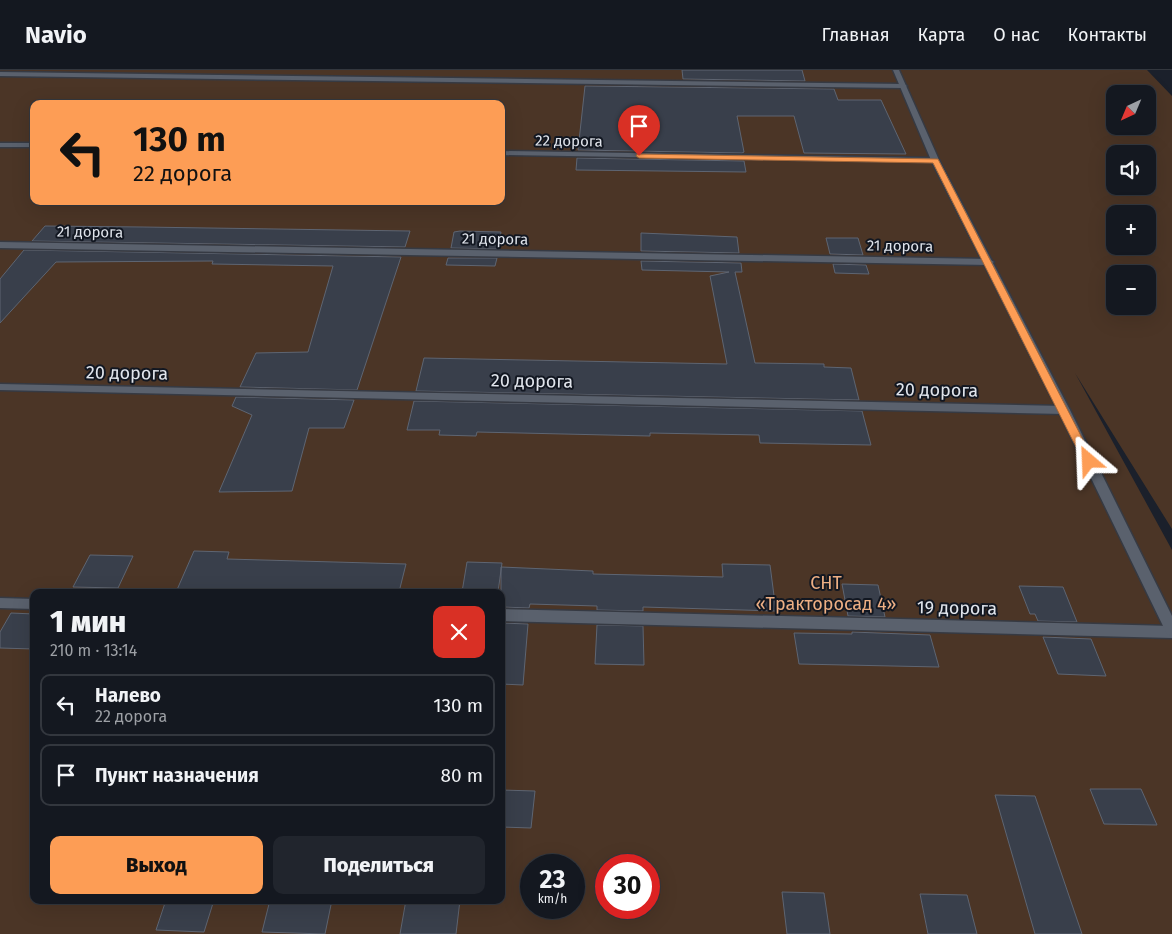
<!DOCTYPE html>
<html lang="ru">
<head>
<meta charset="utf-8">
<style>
	:root { --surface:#141820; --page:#21252d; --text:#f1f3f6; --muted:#9da0a5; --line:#33373e; --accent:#fd9d55 }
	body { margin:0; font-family:"Fira Sans",sans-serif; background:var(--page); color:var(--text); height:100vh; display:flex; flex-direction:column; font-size:19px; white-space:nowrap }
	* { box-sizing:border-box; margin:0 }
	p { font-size:16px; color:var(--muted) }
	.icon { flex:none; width:28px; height:28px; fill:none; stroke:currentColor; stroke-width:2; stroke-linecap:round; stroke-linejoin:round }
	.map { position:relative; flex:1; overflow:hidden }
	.details { position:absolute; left:30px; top:519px; width:475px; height:315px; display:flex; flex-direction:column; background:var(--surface); border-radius:10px; box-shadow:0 5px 20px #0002,0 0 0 1px var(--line) }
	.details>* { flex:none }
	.banner { position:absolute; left:30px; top:30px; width:475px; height:105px; border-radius:10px; box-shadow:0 5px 20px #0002,0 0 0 1px var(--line); background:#fd9d55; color:#111; overflow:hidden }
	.needle { width:32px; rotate:224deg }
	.fabs { position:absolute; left:1106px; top:15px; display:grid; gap:10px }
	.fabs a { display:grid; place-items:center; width:50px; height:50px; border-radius:10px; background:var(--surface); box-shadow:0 5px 20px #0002,0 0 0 1px var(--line); font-size:25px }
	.speed { position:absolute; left:520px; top:784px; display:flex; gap:10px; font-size:25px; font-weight:700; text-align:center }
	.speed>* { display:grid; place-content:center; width:65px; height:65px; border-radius:50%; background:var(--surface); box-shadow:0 5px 20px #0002,0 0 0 1px var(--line); line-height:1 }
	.speed small { font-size:12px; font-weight:400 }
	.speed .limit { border:8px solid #d22; background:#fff; color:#111 }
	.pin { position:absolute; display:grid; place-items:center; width:42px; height:42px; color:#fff; margin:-51px -21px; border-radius:50% 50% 50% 0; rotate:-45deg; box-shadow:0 0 5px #0007 }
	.pin .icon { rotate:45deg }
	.me { position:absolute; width:55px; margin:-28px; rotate:334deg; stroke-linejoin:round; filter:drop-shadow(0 0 4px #0008) }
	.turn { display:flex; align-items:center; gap:18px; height:105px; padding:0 20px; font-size:22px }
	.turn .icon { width:65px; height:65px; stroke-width:2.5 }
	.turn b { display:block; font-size:35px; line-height:42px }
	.round { display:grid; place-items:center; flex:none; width:52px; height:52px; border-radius:10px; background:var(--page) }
	.head { display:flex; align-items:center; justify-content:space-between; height:85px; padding:0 20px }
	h1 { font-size:30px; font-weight:800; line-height:38px }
	.action { display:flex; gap:10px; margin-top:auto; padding:10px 20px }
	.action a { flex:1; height:58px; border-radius:10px; background:var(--accent); color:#111; font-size:20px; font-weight:800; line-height:58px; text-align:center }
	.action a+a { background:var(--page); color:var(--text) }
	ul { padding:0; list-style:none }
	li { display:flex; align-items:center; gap:15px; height:62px; margin:0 10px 8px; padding:0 10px; border:2px solid var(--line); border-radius:10px }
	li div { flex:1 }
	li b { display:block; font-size:19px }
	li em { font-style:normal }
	header { display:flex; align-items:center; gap:30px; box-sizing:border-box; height:70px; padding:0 25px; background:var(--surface); border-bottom:1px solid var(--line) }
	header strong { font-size:24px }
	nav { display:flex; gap:28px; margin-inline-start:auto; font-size:18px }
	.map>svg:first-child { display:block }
	.green { fill:#4b3526; fill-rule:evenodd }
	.building { fill:#393f4b; stroke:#5e6572 }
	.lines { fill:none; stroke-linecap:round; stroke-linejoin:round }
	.service-casing { stroke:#363a43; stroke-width:3 }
	.minor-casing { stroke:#363a43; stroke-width:3 }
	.service { fill:#5a616d; fill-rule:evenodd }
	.minor { fill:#5a616d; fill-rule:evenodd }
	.route { fill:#fd9d55; stroke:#a46637 }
	.labels { text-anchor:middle; stroke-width:4; stroke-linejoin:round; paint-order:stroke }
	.far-street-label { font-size:15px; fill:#e1e5ec; stroke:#121721 }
	.street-label { font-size:18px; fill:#e1e5ec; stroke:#121721 }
	.park-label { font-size:18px; fill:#edaf84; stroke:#121721 }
</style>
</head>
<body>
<header>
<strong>Navio</strong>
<nav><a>Главная</a><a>Карта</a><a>О нас</a><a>Контакты</a></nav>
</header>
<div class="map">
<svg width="1172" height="864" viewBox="0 0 1172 864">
	<rect width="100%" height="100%" fill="#1b202b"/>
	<path class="green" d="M0,0H1147L1172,26V459L1075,303L1172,480V864H0ZM1115,24H1148V56H1115ZM34,34H501V131H34ZM1115,84H1148V116H1115ZM1115,144H1148V176H1115ZM1115,204H1148V236H1115ZM34,522H501V830H34ZM531,795H574V838H531ZM606,795H649V838H606Z"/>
	<path class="building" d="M682,0H802L805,11L683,9Z
		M585,16L834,19L838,30H881L906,84L804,83L794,46H737L744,82L742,83L578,80Z
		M577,88L744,91L746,102L576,100Z
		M45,156L142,157L410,161L405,177L32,171Z
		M460,161L501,162L498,179L451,178L454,162Z
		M641,163L737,167L739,183L641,181Z
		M826,168H858L863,185L830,184Z
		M24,180L401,187L357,320L240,317L256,283L308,282L333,196L212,194L213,191L56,192L0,253V209Z
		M448,188H497L495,196L446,195Z
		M641,191L741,193L742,202H735L755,293L824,294V297L851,298L859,330L416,321L424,288L727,294L710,206L729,202L642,200Z
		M833,194L866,195L869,204L835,203Z
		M236,327L354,330L344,358H309L292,421L219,422L252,345L232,336Z
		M414,331L862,341L871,375L760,373L759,365L650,363V366L477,362L476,366L439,365L440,360H407Z
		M194,481L229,482L227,489L406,494L399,522L214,521V522H176Z
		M90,485L133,486L118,518L73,517Z
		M467,492L502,493L498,522H462Z
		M722,494L770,495L776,541L643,537V541L597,540V536L530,534L529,538L501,537V497L593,501V504L723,507Z
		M842,514L878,515L885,547L848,546Z
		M1019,516L1063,517L1077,552L1038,551L1035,544H1030Z
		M11,543L34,544V579L0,578V562Z
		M501,553L528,554L523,615L501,614Z
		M597,555L643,556L644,595L595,594Z
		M852,562L930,565L939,597L799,594L794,563L852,564Z
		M1043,567L1091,569L1106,606L1058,604Z
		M1090,719H1141L1157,755L1104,754Z
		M501,720L535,721L531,758L501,757Z
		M995,725L1035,726L1082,864H1035Z
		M782,822L824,823L830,864H787Z
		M920,824L967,825L977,864H928Z
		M166,830H214L204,862L156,860Z
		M270,830H332L325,864L262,862Z
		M406,830H460L456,864H400Z"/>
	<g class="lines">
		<defs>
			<path id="service" d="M0,2L903,14L907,16L903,18L0,6Z
				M0,73H34V77H0Z
				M501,81L935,88L939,90L935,92L501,85Z
				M0,172L989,189L994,192L989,195L0,178Z
				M0,314L1064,336L1070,340L1064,344L0,320Z
				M0,528L34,529V539L0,538Z
				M501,539L1172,556V568L501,551Z"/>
			<path id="minor" d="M893,0H899L939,90L1070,340L1172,546V566L1167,564L1165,560L1058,340L931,90Z"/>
		</defs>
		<use href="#service" class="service-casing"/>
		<use href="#minor" class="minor-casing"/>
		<use href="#service" class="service"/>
		<use href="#minor" class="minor"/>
	</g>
	<path class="route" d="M637,84L938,89L1094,391L1093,393H1085L1083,391L933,93L639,88L636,86Z"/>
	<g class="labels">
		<g class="far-street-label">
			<text transform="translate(569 71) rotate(1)" y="5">22 дорога</text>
			<text transform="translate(90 162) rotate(1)" y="5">21 дорога</text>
			<text transform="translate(495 169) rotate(1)" y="5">21 дорога</text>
			<text transform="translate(900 176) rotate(1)" y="5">21 дорога</text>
		</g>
		<g class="street-label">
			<text transform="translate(127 303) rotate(1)" y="6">20 дорога</text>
			<text transform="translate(532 311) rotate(1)" y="6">20 дорога</text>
			<text transform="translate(937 320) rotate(1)" y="6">20 дорога</text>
			<text transform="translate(957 538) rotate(1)" y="6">19 дорога</text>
		</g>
		<g class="park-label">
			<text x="826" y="519">СНТ<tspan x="826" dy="21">«Тракторосад 4»</tspan></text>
		</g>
	</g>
</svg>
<div class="fabs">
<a><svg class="needle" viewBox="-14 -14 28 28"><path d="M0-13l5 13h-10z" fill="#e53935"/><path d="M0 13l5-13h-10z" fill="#9da0a5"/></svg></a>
<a><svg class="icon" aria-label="sound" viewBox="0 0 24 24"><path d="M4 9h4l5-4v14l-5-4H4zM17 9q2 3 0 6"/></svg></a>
<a>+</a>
<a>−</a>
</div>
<div class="speed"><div>23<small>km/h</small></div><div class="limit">30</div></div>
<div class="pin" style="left:639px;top:86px;background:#d93025"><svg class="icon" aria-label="arrive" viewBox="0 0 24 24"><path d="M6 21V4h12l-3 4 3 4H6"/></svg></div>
<svg class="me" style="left:1089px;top:391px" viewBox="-20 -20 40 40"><path d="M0-17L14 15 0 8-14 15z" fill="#fd9d55" stroke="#fff" stroke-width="4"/></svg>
<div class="banner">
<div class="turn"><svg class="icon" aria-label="left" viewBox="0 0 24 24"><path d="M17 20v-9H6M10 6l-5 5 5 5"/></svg><div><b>130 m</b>22 дорога</div></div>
</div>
<section class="details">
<div class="head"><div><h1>1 мин</h1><p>210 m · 13:14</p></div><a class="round" style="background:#d93025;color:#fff"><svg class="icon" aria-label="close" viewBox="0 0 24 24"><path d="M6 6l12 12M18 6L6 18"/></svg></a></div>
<ul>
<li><svg class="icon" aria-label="left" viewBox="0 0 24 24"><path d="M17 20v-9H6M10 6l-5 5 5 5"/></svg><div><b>Налево</b><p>22 дорога</p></div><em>130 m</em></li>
<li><svg class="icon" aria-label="arrive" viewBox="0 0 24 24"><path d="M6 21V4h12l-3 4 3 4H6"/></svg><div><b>Пункт назначения</b></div><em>80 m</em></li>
</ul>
<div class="action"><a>Выход</a><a>Поделиться</a></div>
</section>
</div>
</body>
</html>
